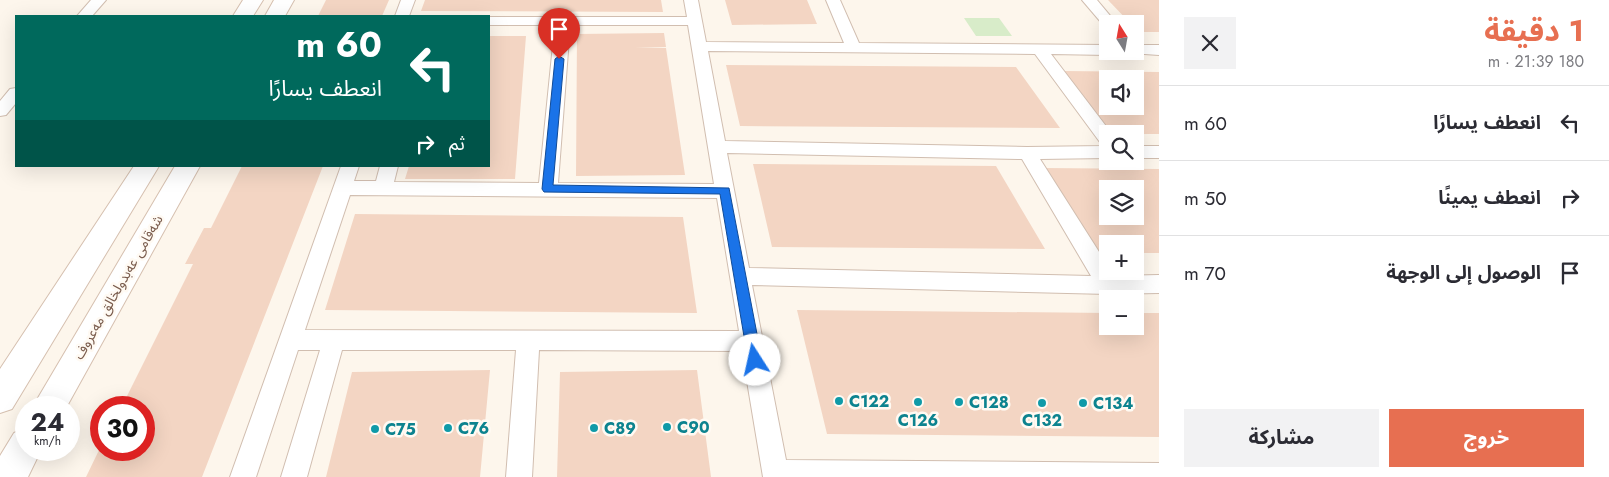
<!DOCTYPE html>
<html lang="ar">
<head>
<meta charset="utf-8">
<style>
	:root { --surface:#fff; --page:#f2f2f3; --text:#2b2b33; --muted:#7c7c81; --line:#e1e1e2; --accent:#e76f51 }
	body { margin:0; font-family:Jost,"Noto Sans Arabic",sans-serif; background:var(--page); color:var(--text); direction:rtl; height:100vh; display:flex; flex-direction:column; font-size:19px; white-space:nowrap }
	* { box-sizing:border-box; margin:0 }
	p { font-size:16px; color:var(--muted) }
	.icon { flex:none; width:28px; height:28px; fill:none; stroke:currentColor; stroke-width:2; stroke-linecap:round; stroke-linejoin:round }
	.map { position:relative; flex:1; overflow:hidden; direction:ltr }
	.drawer { display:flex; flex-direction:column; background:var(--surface); width:450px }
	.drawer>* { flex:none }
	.hud { position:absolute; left:15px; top:15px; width:475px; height:152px; border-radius:0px; box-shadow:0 5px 20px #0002; direction:rtl; background:#00695c; color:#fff; overflow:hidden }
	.needle { width:32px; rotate:349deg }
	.tools { position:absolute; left:1099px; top:15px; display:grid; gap:10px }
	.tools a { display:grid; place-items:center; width:45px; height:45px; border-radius:0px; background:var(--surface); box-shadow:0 5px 20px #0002; font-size:25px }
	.speed { position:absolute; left:15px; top:396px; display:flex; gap:10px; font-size:25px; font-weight:700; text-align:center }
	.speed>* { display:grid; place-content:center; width:65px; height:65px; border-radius:50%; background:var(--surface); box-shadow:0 5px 20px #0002; line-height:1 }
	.speed small { font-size:12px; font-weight:400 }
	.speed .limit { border:8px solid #d22; background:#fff; color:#111 }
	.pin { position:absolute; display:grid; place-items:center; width:42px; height:42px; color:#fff; margin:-51px -21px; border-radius:50% 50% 50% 0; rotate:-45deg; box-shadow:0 0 5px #0007 }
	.pin .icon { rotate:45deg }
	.me { position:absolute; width:55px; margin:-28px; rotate:350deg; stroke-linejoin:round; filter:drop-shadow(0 0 4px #0008) }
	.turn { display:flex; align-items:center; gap:18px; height:105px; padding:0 25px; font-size:22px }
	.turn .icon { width:65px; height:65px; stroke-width:2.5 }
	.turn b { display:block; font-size:35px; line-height:42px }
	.then { display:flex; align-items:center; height:48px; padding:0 25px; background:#0003; gap:10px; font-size:19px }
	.round { display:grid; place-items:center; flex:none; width:52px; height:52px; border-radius:0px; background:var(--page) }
	.head { display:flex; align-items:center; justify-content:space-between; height:85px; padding:0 25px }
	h1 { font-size:30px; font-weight:700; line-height:38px; color:var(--accent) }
	.action { display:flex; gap:10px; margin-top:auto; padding:10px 25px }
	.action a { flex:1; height:58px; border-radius:0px; background:var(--accent); color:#fff; font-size:20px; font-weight:700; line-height:58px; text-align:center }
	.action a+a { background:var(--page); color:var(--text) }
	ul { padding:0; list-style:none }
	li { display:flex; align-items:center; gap:15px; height:75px; padding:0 25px; border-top:1px solid var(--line) }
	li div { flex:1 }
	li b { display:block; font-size:19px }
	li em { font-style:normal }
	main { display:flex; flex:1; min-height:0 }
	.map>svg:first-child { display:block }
	.green { fill:#d8ecc9 }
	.building { fill:#f3d5c3; fill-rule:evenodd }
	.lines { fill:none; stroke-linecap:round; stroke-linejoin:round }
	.minor-casing { stroke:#d1beb0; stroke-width:2 }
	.secondary-casing { stroke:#d6c0b0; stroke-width:2 }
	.minor { fill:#fff; fill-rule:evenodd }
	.secondary { fill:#fff; fill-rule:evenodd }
	.route { fill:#1a73e8; stroke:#114b97 }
	.culture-dot { fill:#0f9aa8; stroke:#fffaf3; stroke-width:2 }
	.labels { text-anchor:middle; stroke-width:5; stroke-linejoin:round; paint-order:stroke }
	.street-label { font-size:14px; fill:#7a5c4d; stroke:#fffaf3 }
	.near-culture-label { font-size:16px; font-weight:bold; fill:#0d838f; stroke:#fffaf3; text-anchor:start }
</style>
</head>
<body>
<main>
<section class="drawer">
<div class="head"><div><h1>1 دقيقة</h1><p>180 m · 21:39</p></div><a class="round"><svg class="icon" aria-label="close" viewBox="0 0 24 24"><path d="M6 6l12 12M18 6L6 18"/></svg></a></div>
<ul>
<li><svg class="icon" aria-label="left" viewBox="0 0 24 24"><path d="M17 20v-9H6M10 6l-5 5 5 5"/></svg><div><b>انعطف يسارًا</b></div><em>60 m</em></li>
<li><svg class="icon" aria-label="right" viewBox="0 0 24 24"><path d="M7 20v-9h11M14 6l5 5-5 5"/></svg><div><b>انعطف يمينًا</b></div><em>50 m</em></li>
<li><svg class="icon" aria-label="arrive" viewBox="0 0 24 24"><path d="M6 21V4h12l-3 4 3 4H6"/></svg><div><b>الوصول إلى الوجهة</b></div><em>70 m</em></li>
</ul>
<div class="action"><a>خروج</a><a>مشاركة</a></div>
</section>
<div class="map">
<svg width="1159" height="477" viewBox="0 0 1159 477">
	<rect width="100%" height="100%" fill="#fdf6ec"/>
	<path class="green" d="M964,18H999L1012,36H976Z"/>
	<path class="building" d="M326,0H389L382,16H318Z
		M425,0H661L663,12L421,11Z
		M725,0H807L817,24L732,25Z
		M1108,0H1159V32H1139L1135,28V24H1131Z
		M664,33L666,47L635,48H666L685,175L576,176L577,34Z
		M489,36H526L515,179H405L409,166H489Z
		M726,65L1016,67L1060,128L740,126Z
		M1064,71L1159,72V134H1112ZM1108,79H1135V106H1108Z
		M753,164L996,166L1045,249L772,247Z
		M242,166H323L202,477H86L101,446V450H144V408H121L193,264H185L204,228H211Z
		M1045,168L1159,169V253H1135V244H1108V253H1099ZM1108,189H1135V216H1108Z
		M355,214L683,217L697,313L325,310Z
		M797,310L1108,313V326H1135V313H1159V437L827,434Z
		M490,370L480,477H326L352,372Z
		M697,370L711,477H557L560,372Z"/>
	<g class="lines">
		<defs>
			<path id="minor" d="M91,0H106L92,16H77Z
				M401,0H415L409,16H395Z
				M684,0H698L706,42L844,43L826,0H840L859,43L1108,45V51H1115L1108,55L1051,54L1112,134H1108V158L1040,159L1108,266V271H1111L1114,276L1159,275V293L1108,294L752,285L786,460L1159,463V477H763L742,351L539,350L532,477H506L516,350H342L307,477H281L320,350H298L256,477H230L341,166H359L354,181H376L380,166H398L394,182L539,183L555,25H489V17H687ZM570,25H688L714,184L558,183ZM708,51L1035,54L1102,145L1104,146L1027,147L725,141ZM727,153L1022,159L1091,276L749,268ZM350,195L717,198L739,331L305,330Z
				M1082,0H1097L1117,24H1108V28L1105,27Z
				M1135,45H1159V55L1130,53L1128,51H1135Z
				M16,88V103L6,115L0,116V101L10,89Z
				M1135,146H1159V158H1135Z"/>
			<path id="secondary" d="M243,0H263L253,16H233Z
				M274,0H294L285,16H265Z
				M134,166H159L12,409L0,413V369Z
				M175,166H200L66,408H32Z
				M26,428V450H41L28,477H0V456L14,433Z"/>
		</defs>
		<use href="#minor" class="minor-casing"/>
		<use href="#secondary" class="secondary-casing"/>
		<use href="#minor" class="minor"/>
		<use href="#secondary" class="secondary"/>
	</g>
	<path class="route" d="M559,56L564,59L553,185L729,188L762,360L760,364L755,365L750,364L748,360L720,194L544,192L542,189L555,59Z"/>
	<g class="culture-dot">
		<circle cx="839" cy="401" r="5"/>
		<circle cx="918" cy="402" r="5"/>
		<circle cx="959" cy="402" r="5"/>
		<circle cx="1042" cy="403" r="5"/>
		<circle cx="1083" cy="403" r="5"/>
		<circle cx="667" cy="427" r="5"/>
		<circle cx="448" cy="428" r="5"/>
		<circle cx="594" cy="428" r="5"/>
		<circle cx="375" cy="429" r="5"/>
	</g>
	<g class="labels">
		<g class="street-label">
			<text transform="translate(118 287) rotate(-60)" y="5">شەقامی عەبدولخالق مەعروف</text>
		</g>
		<g class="near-culture-label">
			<text x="849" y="407">C122</text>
			<text x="969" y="408">C128</text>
			<text x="1093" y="409">C134</text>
			<text x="918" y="426" text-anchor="middle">C126</text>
			<text x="1042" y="426" text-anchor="middle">C132</text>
			<text x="677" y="433">C90</text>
			<text x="458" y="434">C76</text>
			<text x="604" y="434">C89</text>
			<text x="385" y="435">C75</text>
		</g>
	</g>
</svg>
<div class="tools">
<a><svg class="needle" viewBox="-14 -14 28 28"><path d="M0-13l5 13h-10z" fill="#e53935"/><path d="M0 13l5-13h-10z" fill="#7c7c81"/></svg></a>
<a><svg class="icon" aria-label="sound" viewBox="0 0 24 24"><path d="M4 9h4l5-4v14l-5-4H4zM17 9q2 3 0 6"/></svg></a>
<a><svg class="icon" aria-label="search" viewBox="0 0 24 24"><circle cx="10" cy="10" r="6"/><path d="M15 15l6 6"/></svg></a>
<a><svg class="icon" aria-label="layers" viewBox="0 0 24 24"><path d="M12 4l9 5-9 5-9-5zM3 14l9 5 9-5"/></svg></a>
<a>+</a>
<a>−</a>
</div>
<div class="speed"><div>24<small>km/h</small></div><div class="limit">30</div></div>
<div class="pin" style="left:559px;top:59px;background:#d93025"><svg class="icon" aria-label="arrive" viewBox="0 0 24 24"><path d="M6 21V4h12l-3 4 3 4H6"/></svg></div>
<svg class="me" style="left:755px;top:360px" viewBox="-20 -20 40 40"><circle r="19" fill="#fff"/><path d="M0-13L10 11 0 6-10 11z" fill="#1a73e8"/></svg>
<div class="hud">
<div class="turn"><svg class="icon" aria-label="left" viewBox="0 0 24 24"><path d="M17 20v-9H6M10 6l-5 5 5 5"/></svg><div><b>60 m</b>انعطف يسارًا</div></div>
<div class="then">ثم<svg class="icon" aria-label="right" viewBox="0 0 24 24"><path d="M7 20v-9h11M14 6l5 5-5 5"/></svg></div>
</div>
</div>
</main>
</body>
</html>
